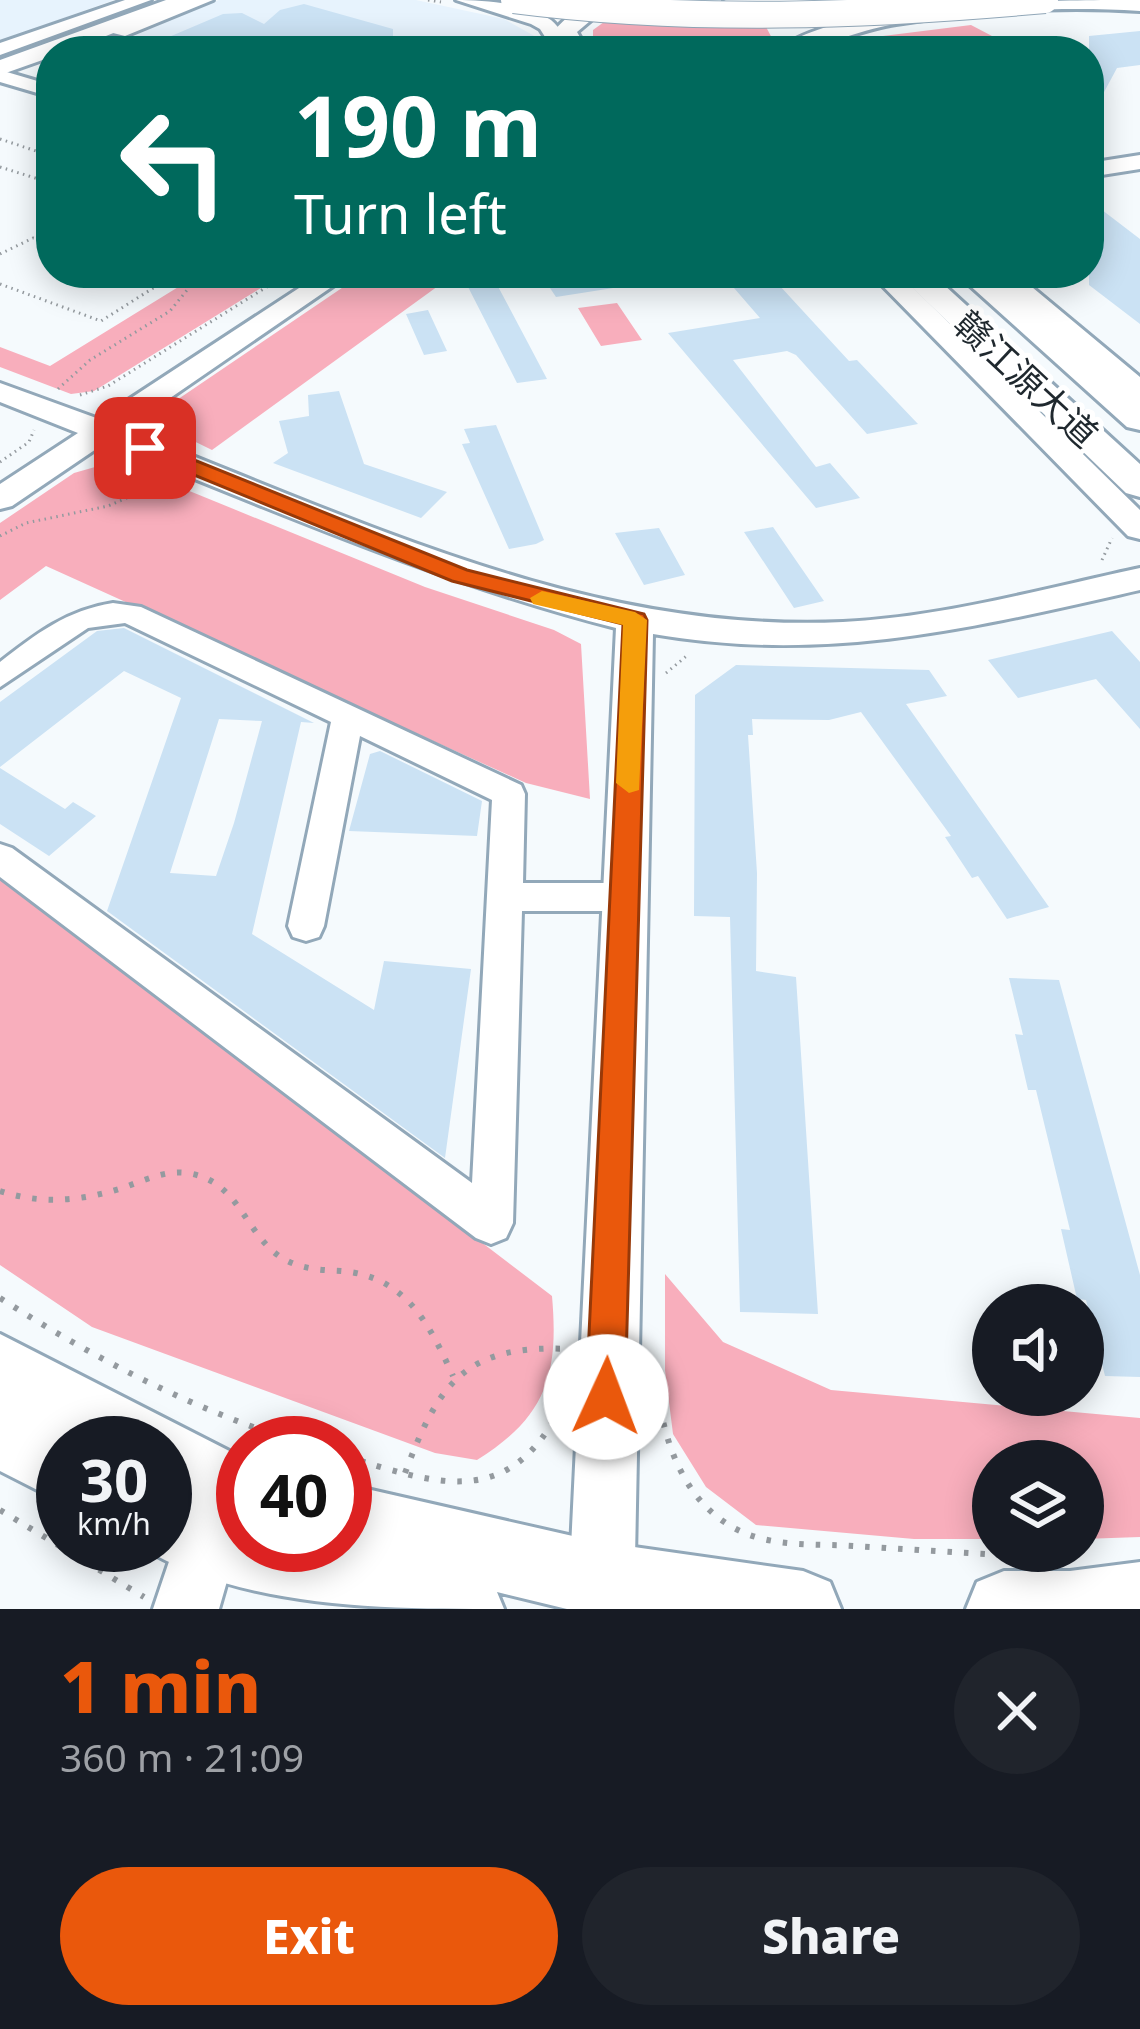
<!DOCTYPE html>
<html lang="en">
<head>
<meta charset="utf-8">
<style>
	:root { --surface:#171b24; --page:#20242c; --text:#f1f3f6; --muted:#9ea1a6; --accent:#ea580c }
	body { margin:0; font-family:"Noto Sans","Noto Sans SC",sans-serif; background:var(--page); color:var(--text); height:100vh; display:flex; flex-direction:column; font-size:45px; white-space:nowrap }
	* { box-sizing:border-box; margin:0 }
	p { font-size:39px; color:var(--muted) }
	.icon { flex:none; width:66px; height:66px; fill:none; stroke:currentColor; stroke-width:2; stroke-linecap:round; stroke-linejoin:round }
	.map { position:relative; height:1609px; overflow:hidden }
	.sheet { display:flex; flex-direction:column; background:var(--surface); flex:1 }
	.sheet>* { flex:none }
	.banner { position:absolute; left:36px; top:36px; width:1068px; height:252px; border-radius:48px; box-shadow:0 6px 30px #0003; background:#00695c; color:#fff; overflow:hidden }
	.fabs { position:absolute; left:972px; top:1284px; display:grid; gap:24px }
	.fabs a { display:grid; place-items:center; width:132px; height:132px; border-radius:50%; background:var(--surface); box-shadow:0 6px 30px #0003; font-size:60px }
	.speed { position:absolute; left:36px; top:1416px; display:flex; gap:24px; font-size:60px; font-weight:700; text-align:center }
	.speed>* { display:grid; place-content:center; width:156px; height:156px; border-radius:50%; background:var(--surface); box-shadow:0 6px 30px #0003; line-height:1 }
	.speed small { font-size:30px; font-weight:400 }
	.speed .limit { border:18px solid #d22; background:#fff; color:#111 }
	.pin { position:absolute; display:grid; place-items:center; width:102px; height:102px; color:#fff; margin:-51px; border-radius:24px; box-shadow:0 6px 18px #0006 }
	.me { position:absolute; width:132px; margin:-66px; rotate:2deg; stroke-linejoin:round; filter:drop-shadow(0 0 9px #0008) }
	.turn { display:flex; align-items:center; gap:42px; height:252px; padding:0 60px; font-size:54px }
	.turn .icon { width:156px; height:156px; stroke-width:2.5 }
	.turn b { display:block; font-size:84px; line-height:102px }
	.round { display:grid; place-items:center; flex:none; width:126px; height:126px; border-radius:63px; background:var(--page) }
	.summary { display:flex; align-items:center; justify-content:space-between; height:204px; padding:0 60px }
	h1 { font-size:72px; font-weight:800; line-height:90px; color:var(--accent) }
	.primary-button { display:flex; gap:24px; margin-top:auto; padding:24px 60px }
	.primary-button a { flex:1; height:138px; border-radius:72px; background:var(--accent); color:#fff; font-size:48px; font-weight:800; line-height:138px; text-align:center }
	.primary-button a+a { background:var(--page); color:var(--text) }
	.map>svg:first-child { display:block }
	.built { fill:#e7f3fd }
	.green { fill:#f8aebc }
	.building { fill:#cbe2f4; fill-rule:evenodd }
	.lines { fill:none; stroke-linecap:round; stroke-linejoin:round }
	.minor-casing { stroke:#92a8b9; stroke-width:6 }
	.tertiary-casing { stroke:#92a8b9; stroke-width:6 }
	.secondary-casing { stroke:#92a8b9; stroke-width:6 }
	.primary-casing { stroke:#92a8b9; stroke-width:6 }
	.path-far1 { stroke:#949a9f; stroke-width:3; stroke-dasharray:1.5 4.5; stroke-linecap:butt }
	.path { stroke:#949a9f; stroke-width:6; stroke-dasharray:4.5 12; stroke-linecap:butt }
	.minor { fill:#fff; fill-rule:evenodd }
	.tertiary { fill:#fff; fill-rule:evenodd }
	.secondary { fill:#fff; fill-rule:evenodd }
	.primary { fill:#fff; fill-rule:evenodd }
	.trunk-bridge-casing { stroke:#92a8b9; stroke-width:28; stroke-linecap:butt }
	.trunk-bridge { stroke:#fff; stroke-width:26 }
	.route { fill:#ea580c; stroke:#983908; stroke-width:3 }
	.slow { fill:#f59e0b }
	.labels { text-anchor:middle; stroke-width:10; stroke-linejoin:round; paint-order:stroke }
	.far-street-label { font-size:36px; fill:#1f282e; stroke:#fff }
</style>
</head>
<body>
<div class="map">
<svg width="1140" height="1609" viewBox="0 0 1140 1609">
	<rect width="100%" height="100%" fill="#f5fafd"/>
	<path class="built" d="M0,0H114L0,41Z
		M219,0H416L504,19L538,38L548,51H83Z"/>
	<path class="green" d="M615,14L765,25L774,42L766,51H606L593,40V30Z
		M971,25L992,36L981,51H833L867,38Z
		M201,273H285L94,391L71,394L0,367V347L50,366Z
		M364,273H456L212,450L157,423V414L165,408Z
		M617,303L642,340L601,346L578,308Z
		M109,463L133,468L425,587L554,630L581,644L590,799L526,783L46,566L0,600V523L74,473Z
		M0,875L552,1296C559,1375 546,1417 477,1460L435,1453L92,1327L0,1265Z
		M665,1274L723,1342L831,1390L1140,1418V1537L1083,1539V1461H993V1539H914L756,1525L706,1487L673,1434L665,1370Z"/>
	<path class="building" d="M304,4L393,29V51H136L223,14L242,13L264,24L280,10Z
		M1140,31V65L1117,68L1089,120V36Z
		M1089,200L1140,239V324L1089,285Z
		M540,273H625L626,286L556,297Z
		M721,273H768L849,361L857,360L918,424L867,434L796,355L787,351L733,360L816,467L830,463L860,498L816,508L668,333L760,318Z
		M494,279L528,343L547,379L517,383L466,283Z
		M428,310L447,351L424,355L406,314Z
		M339,391L364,464L447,492L421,518L273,463L288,453L279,421L309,416L308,395Z
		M496,425L544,540L536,544L509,549L462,444L470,443L464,429Z
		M773,527L824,601L794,608L744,532Z
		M659,528L685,575L644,585L615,533Z
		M124,628L314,723L301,722L252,934L374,1010L384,961L471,969L445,1158L107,911L181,698L124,671L0,767V702L97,631ZM219,719L262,721L234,823L216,876L170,873Z
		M1112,631L1140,662V729L1096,679L1018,698L988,660Z
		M736,665L929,670L947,696L906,704L1049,907L1007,919L978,876L972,878L945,837L951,836L861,712L829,720L752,719L753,735H748L757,873L756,971L796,977L818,1314L740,1312L730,917L694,916L695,695Z
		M380,751L482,801L477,836L349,831L370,754Z
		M0,768L65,809L73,802L96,816L49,856L0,824Z
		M1009,978L1059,980L1140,1275V1377L1105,1376L1086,1300L1077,1299L1061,1229L1070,1230L1036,1090H1028L1015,1034L1023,1035Z"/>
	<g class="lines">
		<defs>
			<path id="minor" d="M113,603L141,607L521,785L525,794L523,883H624L636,887L642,897L636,907L624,911H522L513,1223L506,1238L491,1244L476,1238L0,877V844L12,848L472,1183L492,800L360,736L324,926L319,937L306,941L293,937L288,926L331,722L125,623L88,628L0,687V662C36,634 67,610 113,603Z"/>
			<path id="tertiary" d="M125,0H151L0,55V43Z
				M188,0H213L125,36L109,32Z
				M456,0C484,0 527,3 551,20C560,27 567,41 574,51H554L540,29L531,24Z
				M0,70L51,85V97L0,82Z
				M1140,155V169L1089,177V163Z
				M322,273H352L125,429C357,519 588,634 843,622C944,617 1042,589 1140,568V590C972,628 826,664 653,634L634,1609H568L616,628C439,583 274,510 105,443L12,506L0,509V484L78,433L0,402V383L99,419Z
				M870,273H898L1140,510V539L1128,536Z
				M986,273H1015L1140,377V401L1130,398Z
				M206,1511L229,1520L238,1543L219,1609H153L183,1520Z"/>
			<path id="secondary" d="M0,1334L243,1458V1545H345V1484L599,1542L803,1571L830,1582L841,1609H567L497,1592L504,1609C385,1609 240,1609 138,1545H165V1443H63V1503L0,1471Z
				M1140,1562V1609H966L977,1582L1004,1571H1070Z"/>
			<path id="primary" d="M166,0H197L68,51H51V57L0,75V60Z
				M609,0H648L596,16L577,32L588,51H564L554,31C570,12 585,5 609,0Z
				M724,0H870L871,1L860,7L735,6Z
				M1140,0V11C1059,6 976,11 896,24C855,30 818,51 777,51C837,0 1057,0 1140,0Z
				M897,273H931L1140,464V497L1126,493Z
				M956,273H991L1140,400V430L1127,427Z"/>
		</defs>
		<use href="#minor" class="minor-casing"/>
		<use href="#tertiary" class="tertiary-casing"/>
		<use href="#secondary" class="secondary-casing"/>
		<use href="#primary" class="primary-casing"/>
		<path class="path-far1" d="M428,0L441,2
			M0,139L51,156
			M0,167L51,183
			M0,254L33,238L51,243
			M141,273L165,281
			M0,284L101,321L177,273
			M58,389L90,360L170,311L192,284L228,273
			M80,395L108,386L289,273
			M0,462L29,442L34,430
			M0,536L26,523L108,506L164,482
			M1102,560L1112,538
			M666,673L689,654"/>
		<path class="path" d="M0,1191C42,1205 83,1201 125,1187C145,1180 166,1170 187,1173C238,1180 244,1231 279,1256C298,1269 319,1270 341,1271C405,1276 429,1323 453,1376
			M0,1298C95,1359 192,1409 300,1443
			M656,1374C661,1443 688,1521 763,1539C793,1546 824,1544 854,1546C903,1549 952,1552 1001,1555
			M345,1456C435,1484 511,1512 562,1404
			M405,1473C439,1382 466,1344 569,1349
			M0,1510L144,1597"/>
		<use href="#minor" class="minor"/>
		<use href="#tertiary" class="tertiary"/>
		<use href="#secondary" class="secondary"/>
		<use href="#primary" class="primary"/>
		<defs>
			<path id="trunk-bridge" d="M514,0C692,23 867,16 1045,0"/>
		</defs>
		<use href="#trunk-bridge" class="trunk-bridge-casing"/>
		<use href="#trunk-bridge" class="trunk-bridge"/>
	</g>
	<path class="route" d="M138,443H152L467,570L644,614L647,620L625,1397L620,1411L606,1417L592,1411L586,1397L623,624L452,581L138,452Z"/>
	<path class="slow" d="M542,591L635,612L647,620L639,790L629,793L616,783L623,625L533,604L530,598Z"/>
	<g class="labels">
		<g class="far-street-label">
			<text transform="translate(1026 379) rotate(43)" y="13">赣江源大道</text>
		</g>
	</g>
</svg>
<div class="fabs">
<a><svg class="icon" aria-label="sound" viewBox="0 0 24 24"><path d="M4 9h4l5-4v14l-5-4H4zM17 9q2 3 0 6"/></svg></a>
<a><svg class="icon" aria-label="layers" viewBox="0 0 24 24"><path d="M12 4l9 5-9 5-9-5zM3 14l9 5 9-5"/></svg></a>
</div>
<div class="speed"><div>30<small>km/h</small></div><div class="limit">40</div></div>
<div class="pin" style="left:145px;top:448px;background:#d93025"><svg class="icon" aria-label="arrive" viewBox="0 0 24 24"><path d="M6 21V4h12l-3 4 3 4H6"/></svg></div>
<svg class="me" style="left:606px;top:1397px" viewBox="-20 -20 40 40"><circle r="19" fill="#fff"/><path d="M0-13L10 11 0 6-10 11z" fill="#ea580c"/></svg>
<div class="banner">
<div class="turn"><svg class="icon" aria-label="left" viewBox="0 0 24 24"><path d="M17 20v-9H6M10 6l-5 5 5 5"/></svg><div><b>190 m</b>Turn left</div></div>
</div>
</div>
<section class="sheet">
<div class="summary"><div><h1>1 min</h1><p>360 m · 21:09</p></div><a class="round"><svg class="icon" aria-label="close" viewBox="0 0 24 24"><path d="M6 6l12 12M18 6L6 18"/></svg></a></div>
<div class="primary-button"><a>Exit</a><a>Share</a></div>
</section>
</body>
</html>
